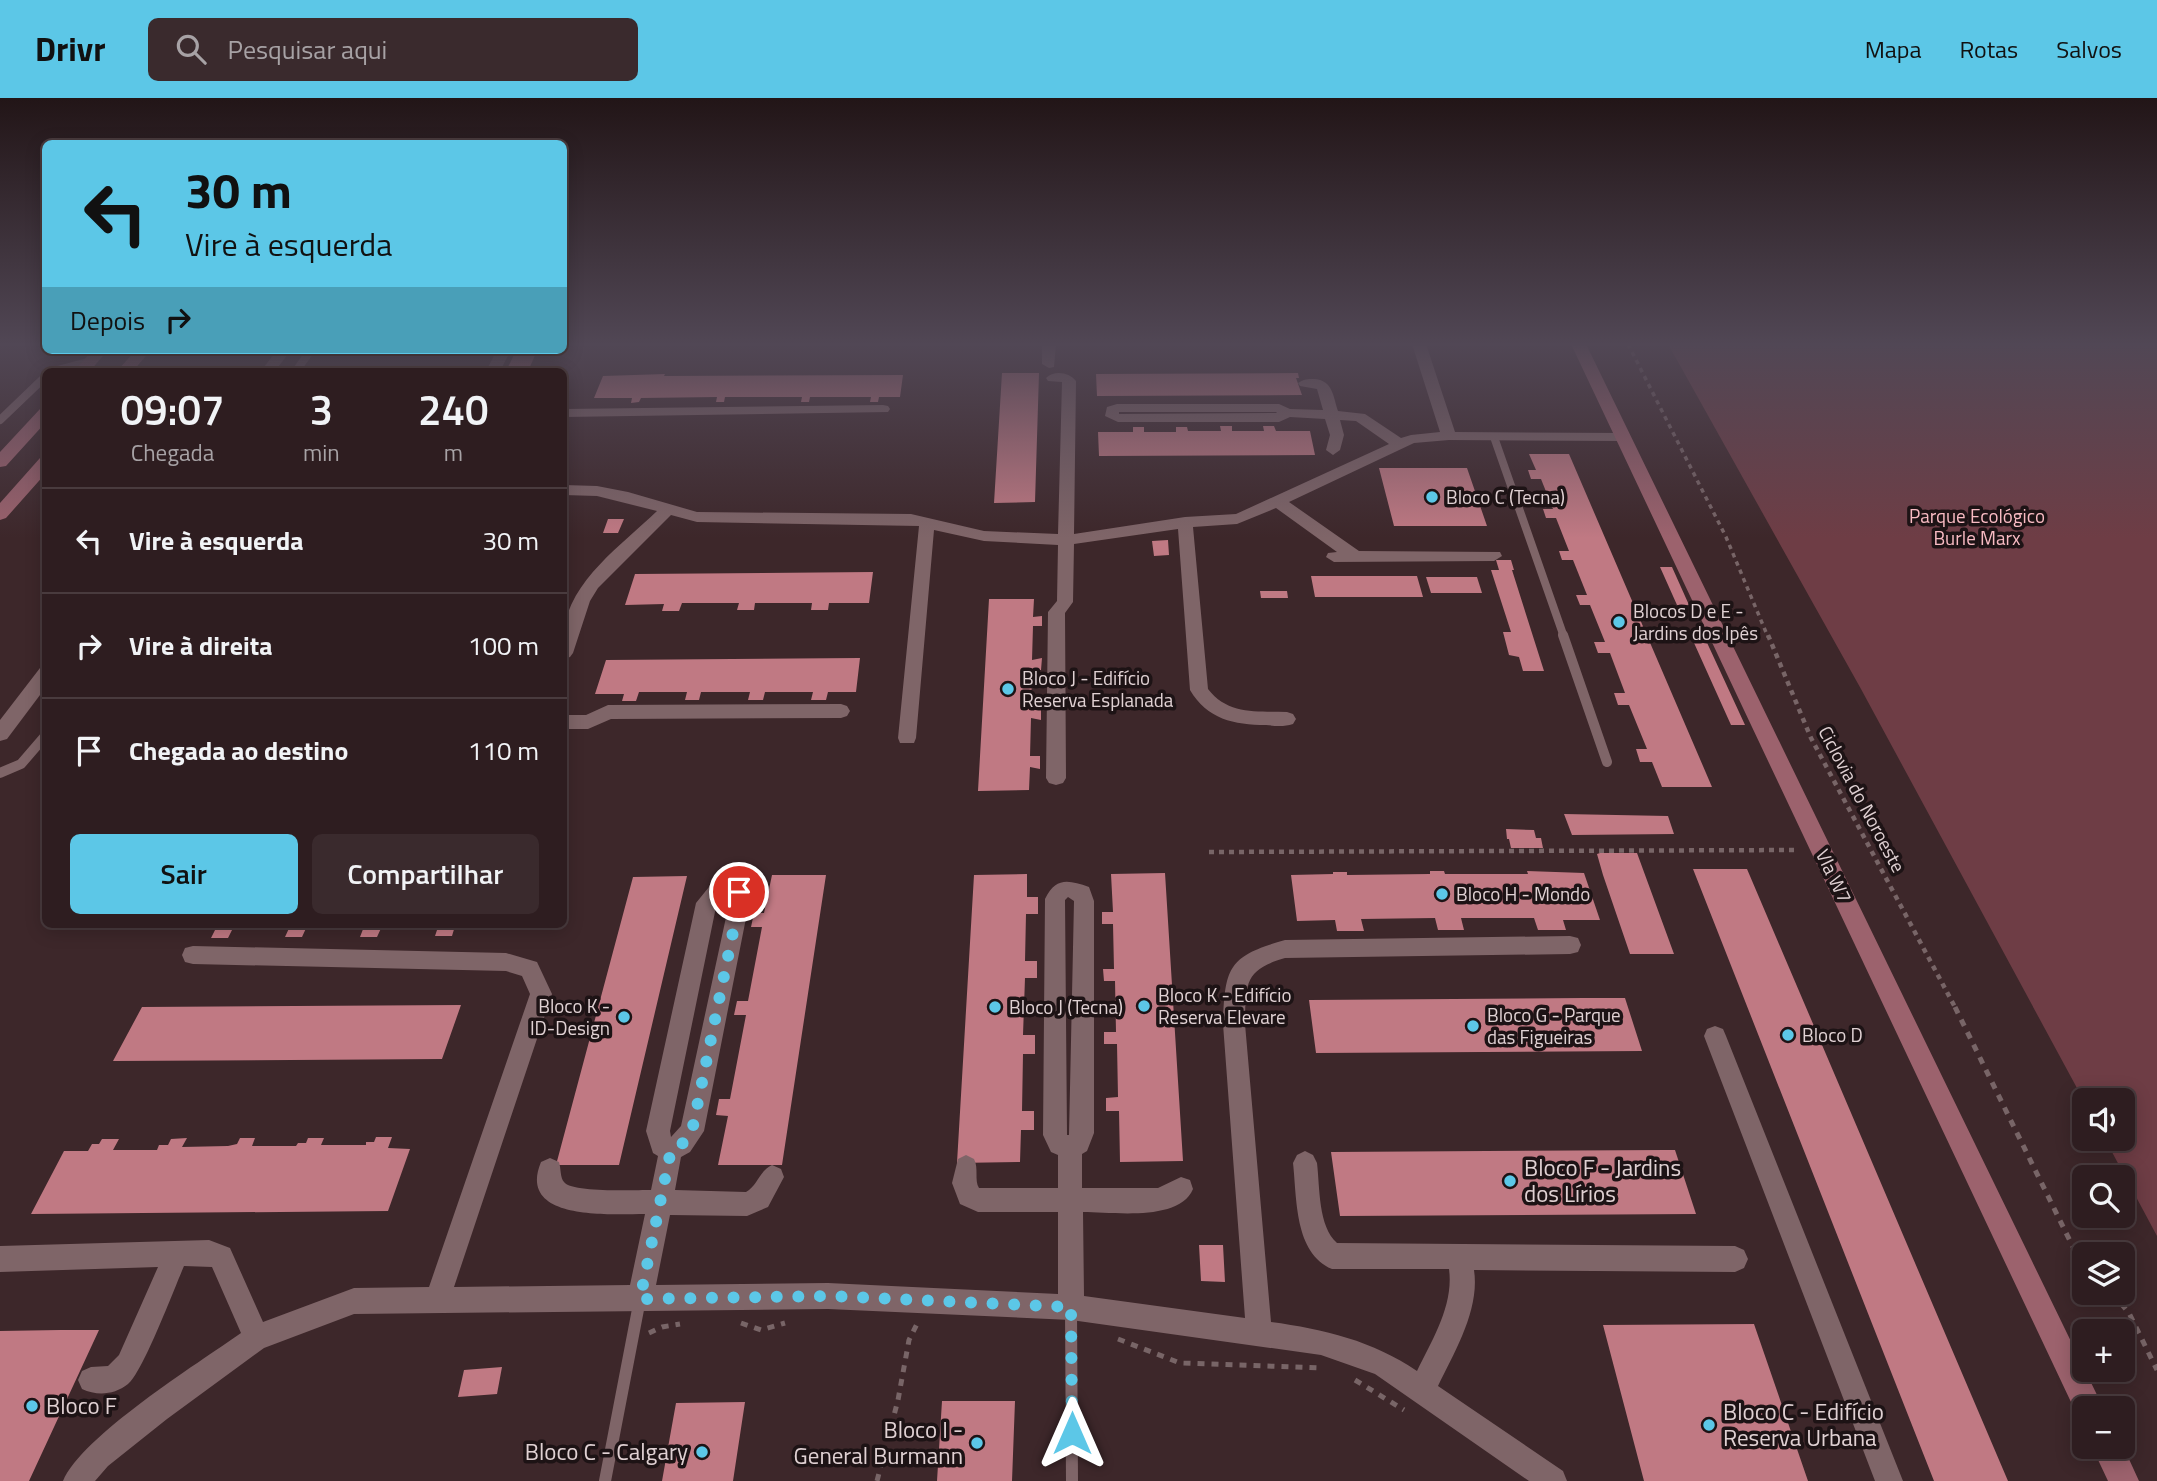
<!DOCTYPE html>
<html lang="pt">
<head>
<meta charset="utf-8">
<style>
	:root { --surface:#2e1d20; --page:#3a2a2d; --text:#f1f3f6; --muted:#a7a2a5; --line:#493b3e; --accent:#5cc7e7 }
	body { margin:0; font-family:"Titillium Web",sans-serif; background:var(--page); color:var(--text); height:100vh; display:flex; flex-direction:column; font-size:26px; white-space:nowrap }
	* { box-sizing:border-box; margin:0 }
	p { font-size:23px; color:var(--muted) }
	.icon { flex:none; width:38px; height:38px; fill:none; stroke:currentColor; stroke-width:2; stroke-linecap:round; stroke-linejoin:round }
	.map { position:relative; flex:1; overflow:hidden }
	.side { position:absolute; left:42px; top:270px; width:525px; height:560px; display:flex; flex-direction:column; background:var(--surface); border-radius:10px; box-shadow:0 4px 18px #0003,0 0 0 2px var(--line) }
	.side>* { flex:none }
	.banner { position:absolute; left:42px; top:42px; width:525px; height:214px; border-radius:10px; box-shadow:0 4px 18px #0003,0 0 0 2px var(--line); background:#5cc7e7; color:#111; overflow:hidden }
	.controls { position:absolute; left:2072px; top:990px; display:grid; gap:14px }
	.controls a { display:grid; place-items:center; width:63px; height:63px; border-radius:10px; background:var(--surface); box-shadow:0 4px 18px #0003,0 0 0 2px var(--line); font-size:35px }
	.pin { position:absolute; display:grid; place-items:center; width:60px; height:60px; color:#fff; margin:-30px; border:4px solid #fff; border-radius:50%; box-shadow:0 2px 7px #0007 }
	.me { position:absolute; width:77px; margin:-38px; rotate:0deg; stroke-linejoin:round; filter:drop-shadow(0 0 5px #0008) }
	.turn { display:flex; align-items:center; gap:24px; height:147px; padding:0 28px; font-size:32px }
	.turn .icon { width:91px; height:91px; stroke-width:2.5 }
	.turn b { display:block; font-size:49px; line-height:60px }
	.then { display:flex; align-items:center; height:66px; padding:0 28px; background:#0003; gap:14px; font-size:26px }
	.eta { display:flex; justify-content:space-evenly; align-items:center; height:119px; text-align:center }
	.eta b { font-size:42px; font-weight:600; line-height:49px }
	.action { display:flex; gap:14px; margin-top:auto; padding:14px 28px }
	.action a { flex:1; height:80px; border-radius:10px; background:var(--accent); color:#111; font-size:28px; font-weight:600; line-height:80px; text-align:center }
	.action a+a { background:var(--page); color:var(--text) }
	ul { padding:0; list-style:none }
	li { display:flex; align-items:center; gap:21px; height:105px; padding:0 28px; border-top:2px solid var(--line) }
	li div { flex:1 }
	li b { display:block; font-size:26px }
	li em { font-style:normal }
	header { display:flex; align-items:center; gap:42px; box-sizing:border-box; height:98px; padding:0 35px; background:var(--accent); color:#111 }
	header strong { font-size:33px }
	nav { display:flex; gap:38px; margin-inline-start:auto; font-size:24px }
	.search { width:490px; height:63px; background:var(--page); display:flex; align-items:center; gap:18px; box-sizing:border-box; padding:0 24px; border-radius:10px; color:var(--muted); font-size:26px }
	.map>svg:first-child { display:block }
	.green { fill:#6e3d45 }
	.building { fill:#c07983 }
	.lines { fill:none; stroke-linecap:round; stroke-linejoin:round }
	.path-far2 { stroke:#786567; stroke-width:3.5; stroke-dasharray:4.5 4.5; stroke-linecap:butt }
	.path-far1 { stroke:#786567; stroke-width:4.5; stroke-dasharray:5 5; stroke-linecap:butt }
	.path { stroke:#786567; stroke-width:5; stroke-dasharray:7 7; stroke-linecap:butt }
	.lane-far2 { stroke:#7f6568; stroke-width:8 }
	.lane-far1 { stroke:#7f6568; stroke-width:10 }
	.lane { stroke:#7f6568; stroke-width:12 }
	.street { fill:#7f6568; fill-rule:evenodd }
	.secondary { fill:#9c626d; fill-rule:evenodd }
	.route { stroke:#5cc7e7; stroke-width:12; stroke-dasharray:0 21.6 }
	.poi-dot { fill:#5cc7e7; stroke:#1d1315; stroke-width:2.5 }
	.labels { text-anchor:middle; stroke-width:7; stroke-linejoin:round; paint-order:stroke }
	.poi-label { font-size:19px; fill:#e0d1d3; stroke:#1d1315; text-anchor:start }
	.park-label { font-size:19px; fill:#f9bbc3; stroke:#1d1315 }
	.street-label { font-size:19px; fill:#e0d1d3; stroke:#1d1315 }
	.near-poi-label { font-size:23px; fill:#e0d1d3; stroke:#1d1315; text-anchor:start }
</style>
</head>
<body>
<header>
<strong>Drivr</strong>
<div class="search"><svg class="icon" aria-label="search" viewBox="0 0 24 24"><circle cx="10" cy="10" r="6"/><path d="M15 15l6 6"/></svg>Pesquisar aqui</div>
<nav><a>Mapa</a><a>Rotas</a><a>Salvos</a></nav>
</header>
<div class="map">
<svg width="2157" height="1383" viewBox="0 0 2157 1383">
	<rect width="100%" height="100%" fill="#3d272a"/>
	<path class="green" d="M1668,246H2157V1138L2105,1041H2123V1003H2084L1861,591Z"/>
	<path class="building" d="M516,253H537L528,273H506Z
		M1002,275H1039L1035,404L994,405Z
		M1298,275L1299,280H1296L1302,297L1097,298L1096,276Z
		M665,276L664,278L903,277L900,299H879L878,304H870L871,299H810L809,304H801L802,299H725L724,304H716L717,299L641,300L639,304L631,305L632,300H594L603,278Z
		M1220,328H1232V333H1264L1263,328H1274L1276,333H1310L1315,357L1099,358L1098,334H1133V329H1144V334H1176V329H1187L1188,333H1221Z
		M1529,356H1569L1712,689H1662L1652,664H1640L1636,651H1647L1629,607H1618L1614,595H1625L1610,555H1598L1594,544H1605L1590,507H1580L1576,497H1587L1573,462H1562L1559,453H1569L1556,420H1546L1543,411H1553L1541,381H1531L1528,372H1536Z
		M1379,370H1467L1487,428H1394Z
		M608,421H624L618,435H603Z
		M1168,442L1169,457L1154,458L1152,443Z
		M1496,462H1511L1514,472H1512L1544,573H1523L1519,559L1509,557L1503,534H1511L1491,472H1499Z
		M1660,469H1672L1689,507H1677Z
		M873,474L869,505H829L828,512H811L812,505H755L754,512H737L739,505H682L679,513H662L664,506L625,507L635,476Z
		M1311,478H1417L1423,499H1315Z
		M1426,479H1477L1482,495H1431Z
		M1260,493H1287L1288,500H1261Z
		M989,501H1034L1033,519L1042,518V528H1033L1032,562L1042,560L1041,572H1032L1031,609H1041V622L1031,620L1030,658H1040V671L1030,669L1029,692L978,693Z
		M1690,536H1703L1745,627H1731Z
		M860,560L856,594H828L826,602H811L813,594H765L763,602H748L750,594H701L699,602H685L687,594H639L636,603H622L624,596H595L606,562Z
		M1564,716L1668,718L1674,736L1572,737Z
		M1506,731L1534,732L1536,740H1541L1543,750H1511L1509,741H1507Z
		M1600,755H1637L1674,856H1630L1603,777L1597,756Z
		M1693,771H1747L2008,1383H1934Z
		M1430,773H1444L1445,776H1528L1527,773L1584,775L1600,822H1563L1566,832H1538L1534,820H1461L1464,832H1438L1435,820L1361,821L1364,833H1337L1335,822L1297,823L1291,777L1333,776V774H1347V777L1430,776Z
		M1165,775L1183,1063L1120,1064L1119,1013H1106V1000L1118,999L1117,946H1104V934H1116L1115,883H1104L1103,871H1114L1113,826H1102V814H1113L1111,776Z
		M1027,776V799H1038V816H1026L1025,863H1037V880H1025L1023,937H1035V956H1023L1022,1013H1034V1032H1021L1020,1064L957,1065L974,777Z
		M772,777H826L782,1067H718L728,1018L716,1017L719,1001H730L746,917H734L737,903H748L762,829H751L754,815H764Z
		M687,778L619,1067H556L633,779Z
		M185,826H235L228,840H211L216,830H182Z
		M291,826H308L302,839H285Z
		M365,826H383L377,839H360Z
		M439,826H460V828H455L452,838H435Z
		M1584,900H1625L1642,953L1316,955L1309,902Z
		M461,907L442,961L113,963L142,909Z
		M376,1039H392L388,1050L410,1051L388,1113L31,1116L64,1053H88L92,1046H99L102,1041H119L113,1052H157L159,1047H168L171,1041L187,1040L182,1049L228,1048L237,1046L240,1040H255L252,1048H296L298,1045H306L308,1040H324L321,1047H366V1044H374Z
		M1667,1052H1675L1696,1116L1340,1118L1331,1054Z
		M1199,1147H1223L1225,1184L1201,1183Z
		M1754,1226L1808,1383H1644L1603,1227Z
		M60,1232H99L29,1383H0V1233Z
		M502,1269L497,1296L458,1299L464,1272Z
		M942,1303H1015L1012,1383H937Z
		M745,1304L733,1383H662L676,1305Z"/>
	<g class="lines">
		<path class="path-far2" d="M1628,246L1726,439L1768,539"/>
		<path class="path-far1" d="M1768,537L1811,640L1956,911
			M1209,754L1799,752"/>
		<path class="path" d="M1955,909L2074,1151L2084,1163
			M2112,1195L2129,1215L2157,1272
			M741,1225L761,1232L785,1225
			M649,1235L662,1229L680,1226
			M1118,1241L1180,1265L1321,1270
			M1355,1282L1404,1312
			M877,1383L898,1302L909,1242L917,1226"/>
		<path class="lane-far2" d="M54,273L91,263
			M296,273L311,252
			M0,322L46,278
			M1494,339L1564,539"/>
		<path class="lane-far1" d="M1563,537L1607,664
			M0,675L21,666L46,637"/>
		<path class="lane" d="M1071,1212L1072,1383
			M605,1383L640,1201"/>
		<path class="street" d="M1042,246H1056L1054,269L1049,270L1042,266Z
			M1412,246H1426L1455,334L1623,335L1630,339L1623,343L1449,342L1414,345L1289,404L1359,453L1500,454L1502,458L1494,463L1334,464L1326,459L1328,455L1337,454L1276,410L1237,426L1193,429L1208,591C1228,617 1256,613 1287,614L1293,616L1296,621L1293,626C1284,629 1275,628 1266,627C1234,627 1207,621 1190,592L1178,431L1074,446L1073,504L1065,515L1066,680L1063,685L1056,687L1049,685L1046,680L1048,514L1057,503L1058,447L984,443L934,432L916,640L914,645H900L898,640L919,428L697,424L671,417L598,490L590,503L573,555L570,559L564,561C564,552 562,542 564,533C569,483 623,446 657,413L597,398L564,397V387L597,388L628,394L697,414L911,416L984,433L1058,436L1062,284L1048,283L1046,280C1054,272 1069,274 1076,283L1074,436L1185,419L1236,416L1389,346L1356,323L1340,322L1344,337L1340,352L1333,357L1326,352L1330,337L1325,321L1290,319L1279,324H1118L1105,318L1107,309L1117,306H1279L1290,311L1323,312L1317,291L1300,288L1298,285C1304,281 1307,281 1315,281C1333,283 1333,298 1338,313L1365,316L1401,340L1411,337L1440,334ZM1119,314H1276L1277,315L1119,316Z
			M277,252H291L275,273H261Z
			M497,252H511L500,273H486Z
			M883,307L888,308L890,311L888,314L564,319V311Z
			M46,569V589L7,641L0,643V622L40,570Z
			M841,606L847,608L850,613L847,618L841,620L611,621L588,631H564V617H586L608,607Z
			M720,781L746,788L749,794L748,810L704,1033L690,1054L681,1059L675,1092L746,1094C758,1087 759,1073 772,1067L781,1071L784,1079L768,1109L747,1118L670,1117L656,1187L828,1185L1058,1196V1114H978L960,1106L952,1085L958,1061L966,1057L974,1061C979,1070 974,1082 979,1090H1058V1057L1051,1054L1043,1037L1045,801C1056,779 1068,782 1089,789L1094,803V1035L1087,1053L1082,1056V1090H1158L1181,1079L1190,1082L1193,1091C1179,1124 1113,1114 1083,1114L1084,1198L1245,1220L1223,926C1225,869 1228,858 1285,842L1570,838L1578,840L1581,847L1578,854L1570,856L1285,860C1243,872 1246,887 1245,926L1271,1224C1324,1231 1373,1243 1417,1273C1432,1242 1454,1207 1449,1171H1332C1294,1155 1297,1100 1293,1065L1297,1057L1305,1053L1313,1057L1317,1065C1320,1090 1318,1128 1337,1145L1735,1148L1744,1152L1748,1161L1744,1170L1735,1174L1474,1172C1480,1211 1455,1253 1438,1288L1563,1373L1567,1383H1529L1375,1276L1321,1257L1071,1222L828,1211L354,1216L264,1250L167,1321L108,1368L95,1383H63C82,1338 197,1266 241,1235L212,1169L184,1168C174,1191 143,1274 128,1286C114,1297 97,1298 82,1291L78,1282L82,1273L91,1269L108,1268L119,1257L158,1169L0,1174V1148L209,1142L230,1150L263,1224L354,1190L429,1189L530,896L522,878L506,873L193,866L185,864L182,857L185,850L193,848L506,855L537,864L552,896L454,1189L630,1187L645,1116C612,1116 516,1124 541,1064L550,1060L559,1064C561,1070 560,1080 564,1084C572,1095 635,1092 651,1092L658,1058L653,1055L646,1033L696,805L713,784ZM724,799L728,800V810L681,1028L671,1039L670,1033L716,809ZM1068,799L1074,803L1069,1037H1067L1065,802Z
			M1715,928L1723,931L1726,938L1903,1383H1875L1704,938L1707,931Z"/>
		<path class="secondary" d="M1571,246H1586L2099,1301L2104,1311H2084V1324L2079,1321Z
			M93,252H108L90,273H74Z
			M136,252H151L133,273H117Z
			M46,309V324L6,368L0,369V354L40,311Z
			M46,359V375L6,420L0,422V405L40,360Z
			M2123,1348L2139,1383H2108L2092,1349Z"/>
	</g>
	<linearGradient id="sky" x2="0" y2="1"><stop stop-color="#221517"/><stop offset="0.56" stop-color="#514755"/><stop offset="1" stop-color="#514755" stop-opacity="0"/></linearGradient>
	<rect width="2157" height="440" fill="url(#sky)"/>
	<g class="lines">
		<path class="route" d="M739,794L738,810L692,1033L682,1046L671,1052L640,1201L828,1198L1071,1209L1072,1335"/>
	</g>
	<g class="poi-dot">
		<circle cx="1432" cy="399" r="7"/>
		<circle cx="1619" cy="524" r="7"/>
		<circle cx="1008" cy="591" r="7"/>
		<circle cx="1442" cy="796" r="7"/>
		<circle cx="1144" cy="908" r="7"/>
		<circle cx="995" cy="909" r="7"/>
		<circle cx="624" cy="919" r="7"/>
		<circle cx="1473" cy="928" r="7"/>
		<circle cx="1788" cy="937" r="7"/>
		<circle cx="1510" cy="1083" r="7"/>
		<circle cx="32" cy="1308" r="7"/>
		<circle cx="1709" cy="1327" r="7"/>
		<circle cx="977" cy="1345" r="7"/>
		<circle cx="702" cy="1354" r="7"/>
	</g>
	<g class="labels">
		<g class="poi-label">
			<text x="1446" y="406">Bloco C (Tecna)</text>
			<text x="1633" y="520">Blocos D e E -<tspan x="1633" dy="22">Jardins dos Ipês</tspan></text>
			<text x="1022" y="587">Bloco J - Edifício<tspan x="1022" dy="22">Reserva Esplanada</tspan></text>
			<text x="1456" y="803">Bloco H - Mondo</text>
			<text x="1158" y="904">Bloco K - Edifício<tspan x="1158" dy="22">Reserva Elevare</tspan></text>
			<text x="610" y="915" text-anchor="end">Bloco K -<tspan x="610" dy="22">ID-Design</tspan></text>
			<text x="1009" y="916">Bloco J (Tecna)</text>
			<text x="1487" y="924">Bloco G - Parque<tspan x="1487" dy="22">das Figueiras</tspan></text>
			<text x="1802" y="944">Bloco D</text>
		</g>
		<g class="park-label">
			<text x="1977" y="425">Parque Ecológico<tspan x="1977" dy="22">Burle Marx</tspan></text>
		</g>
		<g class="street-label">
			<text transform="translate(1862 701) rotate(62)" y="7">Ciclovia do Noroeste</text>
			<text transform="translate(1834 778) rotate(64)" y="7">Vla W7</text>
		</g>
		<g class="near-poi-label">
			<text x="1524" y="1078">Bloco F - Jardins<tspan x="1524" dy="26">dos Lírios</tspan></text>
			<text x="46" y="1316">Bloco F</text>
			<text x="1723" y="1322">Bloco C - Edifício<tspan x="1723" dy="26">Reserva Urbana</tspan></text>
			<text x="963" y="1340" text-anchor="end">Bloco I -<tspan x="963" dy="26">General Burmann</tspan></text>
			<text x="688" y="1362" text-anchor="end">Bloco C - Calgary</text>
		</g>
	</g>
</svg>
<div class="controls">
<a><svg class="icon" aria-label="sound" viewBox="0 0 24 24"><path d="M4 9h4l5-4v14l-5-4H4zM17 9q2 3 0 6"/></svg></a>
<a><svg class="icon" aria-label="search" viewBox="0 0 24 24"><circle cx="10" cy="10" r="6"/><path d="M15 15l6 6"/></svg></a>
<a><svg class="icon" aria-label="layers" viewBox="0 0 24 24"><path d="M12 4l9 5-9 5-9-5zM3 14l9 5 9-5"/></svg></a>
<a>+</a>
<a>−</a>
</div>
<div class="pin" style="left:739px;top:794px;background:#d93025"><svg class="icon" aria-label="arrive" viewBox="0 0 24 24"><path d="M6 21V4h12l-3 4 3 4H6"/></svg></div>
<svg class="me" style="left:1072px;top:1335px" viewBox="-20 -20 40 40"><path d="M0-17L14 15 0 8-14 15z" fill="#5cc7e7" stroke="#fff" stroke-width="4"/></svg>
<div class="banner">
<div class="turn"><svg class="icon" aria-label="left" viewBox="0 0 24 24"><path d="M17 20v-9H6M10 6l-5 5 5 5"/></svg><div><b>30 m</b>Vire à esquerda</div></div>
<div class="then">Depois<svg class="icon" aria-label="right" viewBox="0 0 24 24"><path d="M7 20v-9h11M14 6l5 5-5 5"/></svg></div>
</div>
<section class="side">
<div class="eta">
<div><b>09:07</b><p>Chegada</p></div>
<div><b>3</b><p>min</p></div>
<div><b>240</b><p>m</p></div>
</div>
<ul>
<li><svg class="icon" aria-label="left" viewBox="0 0 24 24"><path d="M17 20v-9H6M10 6l-5 5 5 5"/></svg><div><b>Vire à esquerda</b></div><em>30 m</em></li>
<li><svg class="icon" aria-label="right" viewBox="0 0 24 24"><path d="M7 20v-9h11M14 6l5 5-5 5"/></svg><div><b>Vire à direita</b></div><em>100 m</em></li>
<li><svg class="icon" aria-label="arrive" viewBox="0 0 24 24"><path d="M6 21V4h12l-3 4 3 4H6"/></svg><div><b>Chegada ao destino</b></div><em>110 m</em></li>
</ul>
<div class="action"><a>Sair</a><a>Compartilhar</a></div>
</section>
</div>
</body>
</html>
